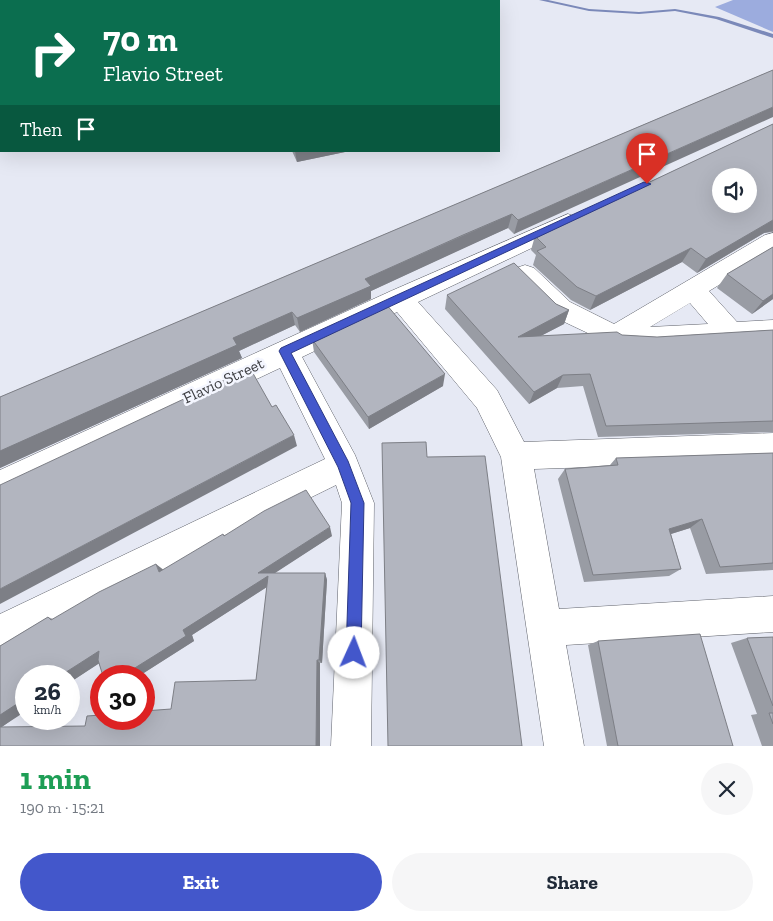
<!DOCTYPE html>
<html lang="en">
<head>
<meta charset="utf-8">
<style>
	:root { --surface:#fff; --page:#f6f6f7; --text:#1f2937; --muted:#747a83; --accent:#4357cb }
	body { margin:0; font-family:"Zilla Slab",serif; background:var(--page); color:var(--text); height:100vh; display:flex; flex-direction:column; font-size:19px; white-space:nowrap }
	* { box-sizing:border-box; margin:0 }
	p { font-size:16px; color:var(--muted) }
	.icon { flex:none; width:28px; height:28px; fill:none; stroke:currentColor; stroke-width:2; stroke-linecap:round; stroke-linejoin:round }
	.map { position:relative; height:746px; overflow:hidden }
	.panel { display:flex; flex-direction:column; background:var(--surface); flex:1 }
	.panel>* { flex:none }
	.hud { position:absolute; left:0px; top:0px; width:500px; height:152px; box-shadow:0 5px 20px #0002; background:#0b6e4f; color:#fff; overflow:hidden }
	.controls { position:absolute; left:712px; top:168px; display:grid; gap:10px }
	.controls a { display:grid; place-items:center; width:45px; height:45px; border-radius:50%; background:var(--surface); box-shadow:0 5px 20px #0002; font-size:25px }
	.speed { position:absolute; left:15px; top:665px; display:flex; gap:10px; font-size:25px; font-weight:700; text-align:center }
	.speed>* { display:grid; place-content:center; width:65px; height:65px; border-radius:50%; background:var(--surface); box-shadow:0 5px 20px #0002; line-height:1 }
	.speed small { font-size:12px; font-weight:400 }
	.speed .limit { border:8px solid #d22; background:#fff; color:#111 }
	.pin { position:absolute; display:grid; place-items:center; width:42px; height:42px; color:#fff; margin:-51px -21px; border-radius:50% 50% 50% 0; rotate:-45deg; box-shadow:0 0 5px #0007 }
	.pin .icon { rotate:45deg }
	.me { position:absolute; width:55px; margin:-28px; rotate:2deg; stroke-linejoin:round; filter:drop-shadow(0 0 4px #0008) }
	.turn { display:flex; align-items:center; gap:18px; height:105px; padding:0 20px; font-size:22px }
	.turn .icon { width:65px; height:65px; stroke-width:2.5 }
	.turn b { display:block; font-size:35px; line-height:42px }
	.then { display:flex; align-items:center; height:48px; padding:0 20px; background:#0003; gap:10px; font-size:19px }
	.round { display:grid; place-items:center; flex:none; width:52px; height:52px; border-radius:26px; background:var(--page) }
	.headline { display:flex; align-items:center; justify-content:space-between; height:85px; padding:0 20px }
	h1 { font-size:30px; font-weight:800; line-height:38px; color:#1e9e55 }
	.button { display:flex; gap:10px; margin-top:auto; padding:10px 20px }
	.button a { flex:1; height:58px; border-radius:30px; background:var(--accent); color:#fff; font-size:20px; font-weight:800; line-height:58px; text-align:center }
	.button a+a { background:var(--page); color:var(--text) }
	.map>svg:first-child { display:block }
	.forest { fill:#9cacde }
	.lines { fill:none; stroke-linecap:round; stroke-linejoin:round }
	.stream { fill:#7b89b9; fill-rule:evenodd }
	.street-casing { stroke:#5f626b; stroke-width:1 }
	.street { fill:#fff; fill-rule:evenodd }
	.wall { fill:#999ca4; fill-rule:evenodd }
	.shaded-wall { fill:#7d7f86 }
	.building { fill:#b2b5bf; stroke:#7d7f86; fill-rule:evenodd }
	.route { fill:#4357cb; stroke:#2c3984 }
	.labels { text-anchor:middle; stroke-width:5; stroke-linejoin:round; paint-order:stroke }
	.street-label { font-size:16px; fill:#3b3c40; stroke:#f4f6ff }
</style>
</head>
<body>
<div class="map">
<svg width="773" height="746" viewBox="0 0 773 746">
	<rect width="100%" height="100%" fill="#e6e9f4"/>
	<path class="forest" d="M733,0H773V32L715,7Z"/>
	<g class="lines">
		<path class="stream" d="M539,0H548L589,9L639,12L675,9L719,17L773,34V38L716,19L675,11L639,14L589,11Z"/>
		<defs>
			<path id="street" d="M61,0H76V1H61Z
				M0,130H1V142H0Z
				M568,214L576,217L579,222L576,227L418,302L497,390L524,442L773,433V461L534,469L559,609L773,596V632L566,645L584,746H544L501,457L477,408L397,312L302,357L355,455L374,503L371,746H331L342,503L336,485L0,651V614L325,459L280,368L0,500V470L391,291Z
				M773,233V252L709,291L737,322L773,320V340L648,348L615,346L552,316L513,274L516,268L525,265L534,268L570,302L614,324L765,235ZM690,303L708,324L650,327Z"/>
		</defs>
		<use href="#street" class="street-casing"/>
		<use href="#street" class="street"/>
	</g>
	<path class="wall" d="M773,70L514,234L508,228L461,249L371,291V299L300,332L295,325L239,351L242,358L0,468V397Z
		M773,124V232L764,233L697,273L682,262L590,310L571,300L533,265L536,255L531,250L535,236Z
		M292,151H345V152L297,162Z
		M773,247V299L752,314L717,288L727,274Z
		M447,295L556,304L569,310L564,324L540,336L622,335L657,337L773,330V432L598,437L583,386L557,388L529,404L445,309Z
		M312,339L443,386L369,429L314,352Z
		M773,453V570L706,574L690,528L671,534L681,569L669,576L584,582L558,479L565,469L610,465L616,458Z
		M224,535L332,536L274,573H325L327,580L322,663H320V746H0V646L48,617L53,619L163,570ZM267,587L256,680L171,709L85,726L2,727L69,676V683L99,663L103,676H139L194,641L192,635Z
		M773,637V746H762L751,715L757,714L731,643L747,638Z
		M598,641L733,746H607L588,645Z"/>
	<path class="shaded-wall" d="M393,0H414V1H389Z
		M1,12V32H0V13Z
		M773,107V117L514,234L518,220Z
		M295,151H345V152L297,162Z
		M512,214L508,228L371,291V299L300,332L297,318L365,279Z
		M773,220V231L764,233L697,273L706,259Z
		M691,248L682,262L590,310L596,296Z
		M773,294V299L752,314L763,301Z
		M569,310L564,324L514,350L518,337Z
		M292,312L295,325L239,351L242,358L0,468V451L233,338Z
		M445,374L443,386L369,429L368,417Z
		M563,375L557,388L529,404L534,392Z
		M294,435L297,446L0,604V589Z
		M702,519L690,528L658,538L669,529Z
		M330,527L332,536L269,577L273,583L192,635L194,641L139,676H122L258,573Z
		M156,564L165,571L159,572Z
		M325,573L327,580L322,663L319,660Z
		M99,651L112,655L69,683V676H60Z
		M317,660L320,663V746H316Z
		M26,698V711L0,728V715Z"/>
	<path class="building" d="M0,0H61L62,1H1V12L0,13Z
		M291,0H393L389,1H290Z
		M773,70V107L518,220L512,214L463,235L365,279L371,286L297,318L292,312L233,338L237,345L0,451V397Z
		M773,124V220L706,259L691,248L596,296L577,287L537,251L546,247L535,236ZM721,176H749V204H721Z
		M773,247V294L763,301L727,274Z
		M514,263L556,304L569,310L518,337L617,332L622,335L657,337L773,330V421L606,426L590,374L563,375L534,392L447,295Z
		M386,304L445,374L368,417L312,339Z
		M250,368L272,407L276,405L294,435L0,589V485Z
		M426,442L427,457L485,456L522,746H388L382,443Z
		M773,453V563L720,567L702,519L669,529L681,569L593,575L565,469L618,465L616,458Z
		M306,490L330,527L258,573H325L319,660H317L316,746H0V727L85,726L87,716L101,715V719H144V711L171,709L175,682L256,680L268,576L183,630L186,636L122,676H103L98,660L99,651L60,676H26V698L0,715V646L48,617L51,620L99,592L156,564L159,572L223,534L224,536L264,511Z
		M700,634L733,746H618L598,641Z
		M773,637V706L747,638Z
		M769,713H773V724Z"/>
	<path class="route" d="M644,182L651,184L291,353L348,461L364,503L361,653L359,658L354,660L348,658L346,653L351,503L338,467L279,351L281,348Z"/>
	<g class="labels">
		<g class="street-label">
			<text transform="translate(223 380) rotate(-25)" y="6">Flavio Street</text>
		</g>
	</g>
</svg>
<div class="controls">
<a><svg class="icon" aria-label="sound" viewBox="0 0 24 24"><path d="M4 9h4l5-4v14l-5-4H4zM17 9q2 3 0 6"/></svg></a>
</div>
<div class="speed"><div>26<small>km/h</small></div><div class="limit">30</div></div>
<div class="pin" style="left:647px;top:184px;background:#d93025"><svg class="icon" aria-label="arrive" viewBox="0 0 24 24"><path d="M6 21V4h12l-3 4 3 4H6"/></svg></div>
<svg class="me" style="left:354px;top:653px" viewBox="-20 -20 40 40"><circle r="19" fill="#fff"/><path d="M0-13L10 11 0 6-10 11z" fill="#4357cb"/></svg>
<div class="hud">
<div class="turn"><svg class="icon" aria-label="right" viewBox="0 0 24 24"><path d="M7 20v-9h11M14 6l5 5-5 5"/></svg><div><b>70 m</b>Flavio Street</div></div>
<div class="then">Then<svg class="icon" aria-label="arrive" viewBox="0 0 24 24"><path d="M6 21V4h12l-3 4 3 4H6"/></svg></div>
</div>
</div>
<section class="panel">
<div class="headline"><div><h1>1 min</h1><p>190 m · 15:21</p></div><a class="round"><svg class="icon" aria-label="close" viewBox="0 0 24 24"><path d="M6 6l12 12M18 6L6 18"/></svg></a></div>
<div class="button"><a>Exit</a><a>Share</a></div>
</section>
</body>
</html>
